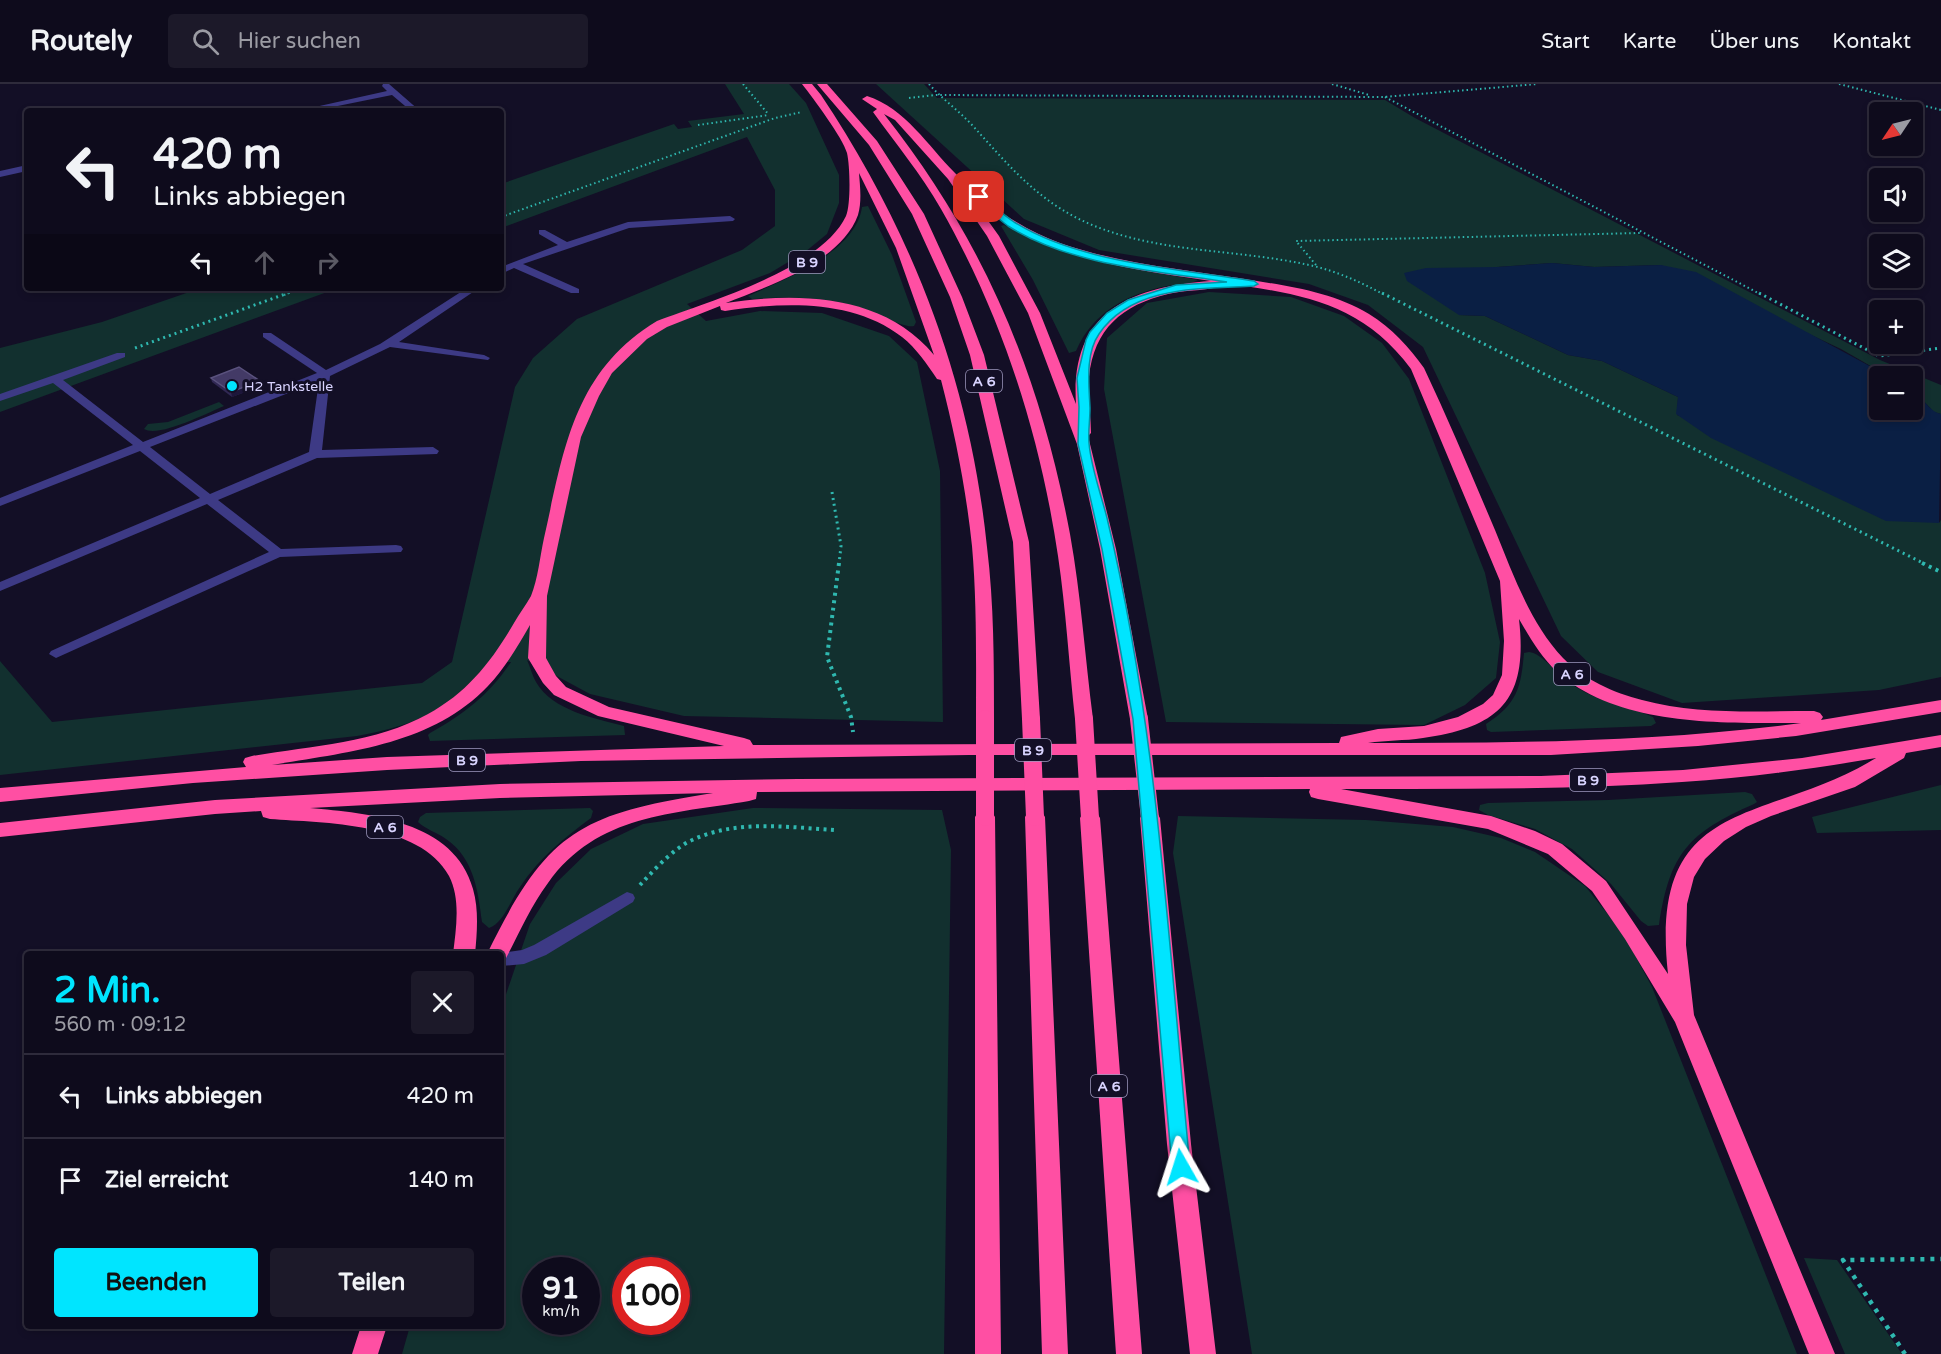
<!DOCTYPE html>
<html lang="de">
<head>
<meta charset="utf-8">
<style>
	:root { --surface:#0e0b1c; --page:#1c1929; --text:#f1f3f6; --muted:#9b9ba3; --line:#2e2b3b; --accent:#00e5ff }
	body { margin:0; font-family:"Varela Round",sans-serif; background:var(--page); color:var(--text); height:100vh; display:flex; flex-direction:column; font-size:22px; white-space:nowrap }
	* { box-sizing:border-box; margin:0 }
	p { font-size:20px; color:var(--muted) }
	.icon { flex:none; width:33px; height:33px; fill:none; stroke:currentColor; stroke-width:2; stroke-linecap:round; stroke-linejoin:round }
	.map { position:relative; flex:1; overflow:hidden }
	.details { position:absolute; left:24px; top:867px; width:480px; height:378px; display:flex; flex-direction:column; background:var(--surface); border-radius:6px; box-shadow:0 3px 9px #0003,0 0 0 2px var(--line) }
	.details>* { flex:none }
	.hud { position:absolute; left:24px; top:24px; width:480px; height:183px; border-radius:6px; box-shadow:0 3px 9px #0003,0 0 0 2px var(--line); background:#0e0b1c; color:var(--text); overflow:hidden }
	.needle { width:39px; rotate:235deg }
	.controls { position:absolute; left:1869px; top:18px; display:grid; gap:12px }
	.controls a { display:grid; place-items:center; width:54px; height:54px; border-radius:6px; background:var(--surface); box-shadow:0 3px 9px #0003,0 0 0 2px var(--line); font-size:30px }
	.speed { position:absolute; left:522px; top:1173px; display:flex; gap:12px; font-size:30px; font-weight:700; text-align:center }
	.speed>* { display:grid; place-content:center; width:78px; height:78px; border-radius:50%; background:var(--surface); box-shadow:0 3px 9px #0003,0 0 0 2px var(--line); line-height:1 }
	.speed small { font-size:15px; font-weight:400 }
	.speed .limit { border:9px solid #d22; background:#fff; color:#111 }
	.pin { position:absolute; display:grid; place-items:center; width:51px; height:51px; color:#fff; margin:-26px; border-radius:12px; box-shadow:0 3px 9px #0006 }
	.me { position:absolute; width:66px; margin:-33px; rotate:354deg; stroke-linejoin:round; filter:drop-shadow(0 0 4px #0008) }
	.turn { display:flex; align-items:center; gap:21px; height:126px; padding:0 30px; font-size:27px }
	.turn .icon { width:78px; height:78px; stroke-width:2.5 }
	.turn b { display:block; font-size:42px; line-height:51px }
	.lanes { display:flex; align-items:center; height:57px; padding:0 30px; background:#0003; justify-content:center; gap:30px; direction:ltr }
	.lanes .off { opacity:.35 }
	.round { display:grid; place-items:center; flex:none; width:63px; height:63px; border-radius:6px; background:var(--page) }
	.summary { display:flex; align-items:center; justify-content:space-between; height:102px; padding:0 30px }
	h1 { font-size:36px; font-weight:700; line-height:45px; color:var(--accent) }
	.primary-button { display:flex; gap:12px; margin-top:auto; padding:12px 30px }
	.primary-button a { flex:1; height:69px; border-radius:6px; background:var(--accent); color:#111; font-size:24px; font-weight:700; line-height:69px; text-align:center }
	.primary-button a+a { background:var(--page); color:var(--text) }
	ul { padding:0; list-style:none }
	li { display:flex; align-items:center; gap:18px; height:84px; padding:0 30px; border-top:2px solid var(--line) }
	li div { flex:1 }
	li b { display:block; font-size:22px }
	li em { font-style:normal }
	header { display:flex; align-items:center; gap:36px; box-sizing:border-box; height:84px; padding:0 30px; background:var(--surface); border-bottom:2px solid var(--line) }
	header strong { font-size:28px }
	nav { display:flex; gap:33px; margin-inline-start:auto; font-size:21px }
	.search { width:420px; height:54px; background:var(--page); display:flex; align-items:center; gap:15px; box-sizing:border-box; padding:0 21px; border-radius:6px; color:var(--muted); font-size:22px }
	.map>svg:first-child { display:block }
	.green { fill:#12302f; fill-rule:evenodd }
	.water { fill:#0a1f44 }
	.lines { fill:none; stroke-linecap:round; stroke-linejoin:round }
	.path-far3 { stroke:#2fb8b0; stroke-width:2; stroke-dasharray:1.5 3; stroke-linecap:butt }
	.path-far2 { stroke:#2fb8b0; stroke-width:3; stroke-dasharray:2 4; stroke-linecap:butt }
	.path-far1 { stroke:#2fb8b0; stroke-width:4; stroke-dasharray:3 4.5; stroke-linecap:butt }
	.path { stroke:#2fb8b0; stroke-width:4.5; stroke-dasharray:4 6; stroke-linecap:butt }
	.minor { fill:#3d3a85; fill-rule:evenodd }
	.highway { fill:#ff4fa3; fill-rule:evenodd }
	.highway-bridge { stroke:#ff4fa3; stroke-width:18 }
	.wall { fill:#312854 }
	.shaded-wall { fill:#1d163a }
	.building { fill:#433a66; stroke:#5a527e; stroke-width:1.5 }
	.route { fill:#00e5ff; stroke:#0095a6; stroke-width:1.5 }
	.poi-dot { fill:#00e5ff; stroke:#130f26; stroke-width:2 }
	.labels { text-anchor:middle; stroke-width:6; stroke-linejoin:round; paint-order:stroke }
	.shield { fill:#130f26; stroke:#9e99be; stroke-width:1.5 }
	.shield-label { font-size:14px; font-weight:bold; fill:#d9d4ff }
	.far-poi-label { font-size:14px; fill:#d9d4ff; stroke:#130f26; text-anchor:start }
</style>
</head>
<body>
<header>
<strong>Routely</strong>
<div class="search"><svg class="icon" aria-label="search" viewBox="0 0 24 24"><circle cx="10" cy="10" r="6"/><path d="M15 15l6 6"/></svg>Hier suchen</div>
<nav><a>Start</a><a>Karte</a><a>Über uns</a><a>Kontakt</a></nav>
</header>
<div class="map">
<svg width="1941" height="1270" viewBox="0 0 1941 1270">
	<rect width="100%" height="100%" fill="#130f26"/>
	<path class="green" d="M725,0H789L806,19L839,91V119L827,150L805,168L770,189L687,220L706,237L760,227L822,229L889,252L917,278L940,387L943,638L684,632L590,610L527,576C530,582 532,591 536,598C553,627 594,634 624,642L625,651L430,657L428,651L430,649C464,630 489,611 511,578H489C447,627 420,640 357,652L0,691V577L52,638L422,599L452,578L515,303L533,274L577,235L742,166L775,142V106L747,53L501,144V100L674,40L678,45L692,43L688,37L744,30Z
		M876,0H924L937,14L1385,16L1415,34L1880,276L1941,301V330L1934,328L1913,306L1912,292H1888L1841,265L1661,181L1594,183L1552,179L1497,183L1459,231L1485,232L1568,271L1602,277L1678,313L1677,331L1939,439L1941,436V593L1879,606L1682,619L1598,588L1561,552L1423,263L1368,221L1309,200L1099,166L1024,135Z
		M868,122L892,171L916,238L914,242C904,245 872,226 858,223C824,213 788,212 752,215L748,212C784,196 856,168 862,123Z
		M1004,141L1074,171L1124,183L1198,196C1190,201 1177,200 1167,202C1127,210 1093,228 1076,267L1069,269L1033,196L1001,142Z
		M201,204H338L0,328V264L102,238Z
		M1209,208L1291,213L1344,232L1382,259L1409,295L1485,489L1500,558L1496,594L1465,621L1424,641L1166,638L1104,305L1107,254L1147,219Z
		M219,318L224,322C207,329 159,354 144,345L148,340L168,338Z
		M1529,568C1542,569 1558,591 1570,599C1597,618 1624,621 1653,633L1656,639L1651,642L1491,648L1487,646L1486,640C1517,620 1521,604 1524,569Z
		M1941,701V746L1817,749L1812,733Z
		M1745,708L1752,710L1757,718L1754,720C1688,749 1670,769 1659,841L1648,842L1641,837L1611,800L1572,765L1535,745L1488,731L1479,726L1480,721L1488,719L1608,716Z
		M590,724L593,727L591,734C564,754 539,774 520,803C511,815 504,839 489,844L482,838C478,807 474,774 446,755C438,749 425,745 418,738L420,733L426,729Z
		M753,724L942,726L951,766L944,1270H402L410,1242H501V925L530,840L556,799L591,765L643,740ZM536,1186H586V1238H536ZM626,1186H676V1238H626Z
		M1178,732L1366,736L1453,743L1501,754L1535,768L1585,802L1623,849L1652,903L1797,1270H1252L1173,769Z
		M1804,1174L1837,1176L1902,1270H1845Z"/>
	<path class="water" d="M1552,179L1594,183L1661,181L1696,188L1888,292H1880V326H1912L1913,306C1923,313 1928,327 1941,330L1939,439L1886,437L1711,354L1676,330L1678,313L1602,277L1568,271L1485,232L1459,231L1407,197L1404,189L1426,184L1497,183Z"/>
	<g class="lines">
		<path class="path-far3" d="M743,0L769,31
			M929,0C942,15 958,26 972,41C1005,77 1032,111 1077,134C1148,170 1233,164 1309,181C1337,187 1360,198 1385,211
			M1332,0L1369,11
			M1839,0L1941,26
			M1385,13L1762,211
			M909,14L936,11L1384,13L1538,0
			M698,41L769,31
			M501,133L775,34L802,28
			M1316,181L1296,157L1640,149
			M284,211L302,204"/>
		<path class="path-far2" d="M1382,209L1925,480
			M1759,209L1879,272L1941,264
			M135,264L288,209
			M832,408L841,462L839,480"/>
		<path class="path-far1" d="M839,479L827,573L851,633L853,648
			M1922,479L1941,488
			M640,801C654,786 670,768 688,758C733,735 786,743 834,746"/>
		<path class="path" d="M1905,1270L1843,1176L1941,1175"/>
		<path class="minor" d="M383,0H389L420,27H411L392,11L313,27H297L387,7L382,2Z
			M27,81V87L0,93V87Z
			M730,132L735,135L733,137L629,144L523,180L579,205V209H571L514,184L501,190V183L558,161L539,150V146H545L567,158L628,138Z
			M467,204H479L399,258L484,271L490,274L488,276L390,263L330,292L322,366L433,363L439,367L437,370L317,374L218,416L281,465L396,461L401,462L403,465L401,468L280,473L56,574L49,570L51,567L269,468L207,420L0,507V498L200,414L140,367L0,422V414L133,361L53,299L0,317V310L117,269H125V273L63,296L143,358L317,289L263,253V249H271L326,286L380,260ZM319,297L309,368L210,410L150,363Z
			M627,808L633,810L635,814L633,818L546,871L524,880L501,882V870H495L522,866L534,861Z"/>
		<path class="highway" d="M802,0H812L821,11C913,149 970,297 987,463C994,520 994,578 994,635L991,639H979L976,635C976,577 977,519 972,462C966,405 955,350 941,296L937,295C927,280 916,264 902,253C853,215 783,218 725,227L721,226L720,222L667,243L647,255L612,289L599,312L581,353L547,512L546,574L556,592L566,603L609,623L744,654L750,656L753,661L1339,659L1341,653L1378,645L1424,642L1458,633L1483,620L1493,611L1502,591L1504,557L1500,497L1411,285C1360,216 1297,210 1219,198L1218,203C1202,207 1185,206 1168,210C1122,221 1094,245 1089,293C1087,312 1091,331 1091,349L1088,352L1116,465L1148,635L1145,639H1133L1130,635L1100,465L1077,360L1028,229L987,152L948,95L895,36L884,30C985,158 1040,290 1070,450C1081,511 1085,573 1093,635L1090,639H1078L1075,635C1069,581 1066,526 1058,472C1040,350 1002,232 941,125C921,90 896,60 873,28L877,25L862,15L867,12C905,24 928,62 955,89C984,119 1021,145 1060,159C1123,181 1191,186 1257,197C1295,203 1336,210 1369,230C1392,244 1409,263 1424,284C1449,337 1472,392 1495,446C1513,490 1530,539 1563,574C1583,595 1614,609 1642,616C1698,631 1757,627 1814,627L1820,629L1823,633L1821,636L1941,616V628L1796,652L1698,662L1551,671H969L581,677L387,686L193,699L0,718V704L246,683L243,678L245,674L252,672C310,662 376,659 428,630C467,609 492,577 514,539C519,530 526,521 531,512C538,495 540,472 544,454C564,366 573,288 657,237C710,217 821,185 846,132C851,120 850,82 847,69C843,54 813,14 802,0ZM859,89L896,164L934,271C884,210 798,208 726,219C769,202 841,178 858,131C862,117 860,102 859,89ZM974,117C1044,175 1124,184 1211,197C1131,203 1070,227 1076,320L1040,229L999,152ZM1519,535C1530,554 1541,573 1557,588C1619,643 1723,639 1801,639C1657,658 1512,659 1368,659C1386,656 1404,657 1423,654C1501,643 1528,615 1519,535ZM530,541L528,574L543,599L554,611L598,632L724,662L387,673L272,681C348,668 432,661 488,602C505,584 518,562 530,541Z
			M817,0H827L877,57L924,130L962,213L984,271L1029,458L1040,635L1037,639H1025L1022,635L1013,458L970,271L950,213L912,130L869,61Z
			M1941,651V663L1906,669L1904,674L1855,703L1771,732L1746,743L1724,757L1705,775L1694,793L1687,820L1686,861L1694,931L1835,1270H1809L1675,938L1625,855L1592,807L1548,770L1488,745L1318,715L1311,713L1309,708L1310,705L757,708L756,715L749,717C673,730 597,730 548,799C530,823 519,850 505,876L501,877V870H487C547,747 580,730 713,709L500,714L310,724C368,729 455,737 473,805C479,826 477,849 475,870H453C456,845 461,815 449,792C420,738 323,739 270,735L263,733L261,727L215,730L0,753V739L215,716L500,700L798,695L1541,692L1683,686L1802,674ZM1876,674C1765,742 1648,709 1668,890L1606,797L1562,760L1535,747L1491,732L1341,705C1455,705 1569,706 1682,698C1747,694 1812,685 1876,674Z
			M985,726L992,728L995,733L1001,1270H975V733L978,728Z
			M1035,726L1042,728L1045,733L1068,1270H1042L1025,733L1028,728Z
			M1090,727L1097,729L1100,734L1142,1270H1116L1080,734L1083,729Z
			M1150,727L1157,729L1160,734L1191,1060L1216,1270H1190L1167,1060L1140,734L1143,729Z
			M361,1242H387L378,1270H352Z"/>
		<path class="highway-bridge" d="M985,635V733
			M1031,635L1035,733
			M1084,635L1090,734
			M1139,635L1150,734"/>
	</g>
	<path class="wall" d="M211,294L260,297L261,302L232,313L212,298Z"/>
	<path class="shaded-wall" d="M260,297L261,302L232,313L231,308Z"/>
	<path class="building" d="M351,23L356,27H330Z
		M239,283L260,297L231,308L211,294Z"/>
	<path class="route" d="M976,112H982C992,120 1002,130 1014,138C1079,179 1179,185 1254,197L1258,200L1254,202C1202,205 1132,201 1099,250C1085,270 1089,301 1090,324C1090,336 1088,348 1089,359C1091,384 1101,410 1107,434C1158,646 1169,866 1190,1083L1188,1089L1181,1091L1175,1089L1172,1083L1133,635L1102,465L1078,360L1079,323L1077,294L1086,256L1090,248L1107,229L1128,216L1176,201L1227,198C1156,187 1070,181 1008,142C997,134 986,124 976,115Z"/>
	<circle class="poi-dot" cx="232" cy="302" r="6"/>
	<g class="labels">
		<g class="shield">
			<rect x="789" y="167" width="36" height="22" rx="4.5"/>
			<rect x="966" y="286" width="36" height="22" rx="4.5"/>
			<rect x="1554" y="579" width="36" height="22" rx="4.5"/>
			<rect x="1015" y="655" width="36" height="22" rx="4.5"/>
			<rect x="449" y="665" width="36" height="22" rx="4.5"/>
			<rect x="1570" y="685" width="36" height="22" rx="4.5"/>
			<rect x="367" y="732" width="36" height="22" rx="4.5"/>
			<rect x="1091" y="991" width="36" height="22" rx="4.5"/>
		</g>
		<g class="shield-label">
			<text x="807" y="183">B 9</text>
			<text x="984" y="302">A 6</text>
			<text x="1572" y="595">A 6</text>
			<text x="1033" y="671">B 9</text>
			<text x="467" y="681">B 9</text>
			<text x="1588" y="701">B 9</text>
			<text x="385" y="748">A 6</text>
			<text x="1109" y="1007">A 6</text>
		</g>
		<g class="far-poi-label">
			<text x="244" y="307">H2 Tankstelle</text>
		</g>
	</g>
</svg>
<div class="controls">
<a><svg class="needle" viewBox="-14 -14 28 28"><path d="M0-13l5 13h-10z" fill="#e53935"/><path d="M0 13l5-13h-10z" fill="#9b9ba3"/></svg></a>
<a><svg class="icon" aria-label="sound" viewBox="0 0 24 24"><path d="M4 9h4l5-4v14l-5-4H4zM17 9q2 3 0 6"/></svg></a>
<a><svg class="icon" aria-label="layers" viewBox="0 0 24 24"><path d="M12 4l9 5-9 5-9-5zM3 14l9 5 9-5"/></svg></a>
<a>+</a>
<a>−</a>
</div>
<div class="speed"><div>91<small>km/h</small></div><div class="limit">100</div></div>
<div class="pin" style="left:979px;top:113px;background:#d93025"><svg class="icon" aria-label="arrive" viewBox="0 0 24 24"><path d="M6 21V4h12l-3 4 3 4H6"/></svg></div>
<svg class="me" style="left:1181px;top:1083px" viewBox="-20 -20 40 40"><path d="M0-17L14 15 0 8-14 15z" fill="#00e5ff" stroke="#fff" stroke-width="4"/></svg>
<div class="hud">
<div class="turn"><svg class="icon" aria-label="left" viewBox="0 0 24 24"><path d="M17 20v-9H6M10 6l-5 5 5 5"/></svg><div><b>420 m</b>Links abbiegen</div></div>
<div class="lanes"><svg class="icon" aria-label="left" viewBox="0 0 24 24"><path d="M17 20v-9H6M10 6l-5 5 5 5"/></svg><svg class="icon off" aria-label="ahead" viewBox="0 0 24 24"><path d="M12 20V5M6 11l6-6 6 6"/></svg><svg class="icon off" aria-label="right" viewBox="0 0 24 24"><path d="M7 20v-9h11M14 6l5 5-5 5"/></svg></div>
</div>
<section class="details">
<div class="summary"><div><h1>2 Min.</h1><p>560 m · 09:12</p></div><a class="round"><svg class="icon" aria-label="close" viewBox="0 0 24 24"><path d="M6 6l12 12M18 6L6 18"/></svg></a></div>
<ul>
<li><svg class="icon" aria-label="left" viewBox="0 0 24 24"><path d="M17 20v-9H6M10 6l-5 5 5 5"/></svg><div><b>Links abbiegen</b></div><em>420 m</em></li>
<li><svg class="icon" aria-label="arrive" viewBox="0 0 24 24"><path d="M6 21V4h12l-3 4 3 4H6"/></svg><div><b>Ziel erreicht</b></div><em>140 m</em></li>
</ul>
<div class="primary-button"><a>Beenden</a><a>Teilen</a></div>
</section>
</div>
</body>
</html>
